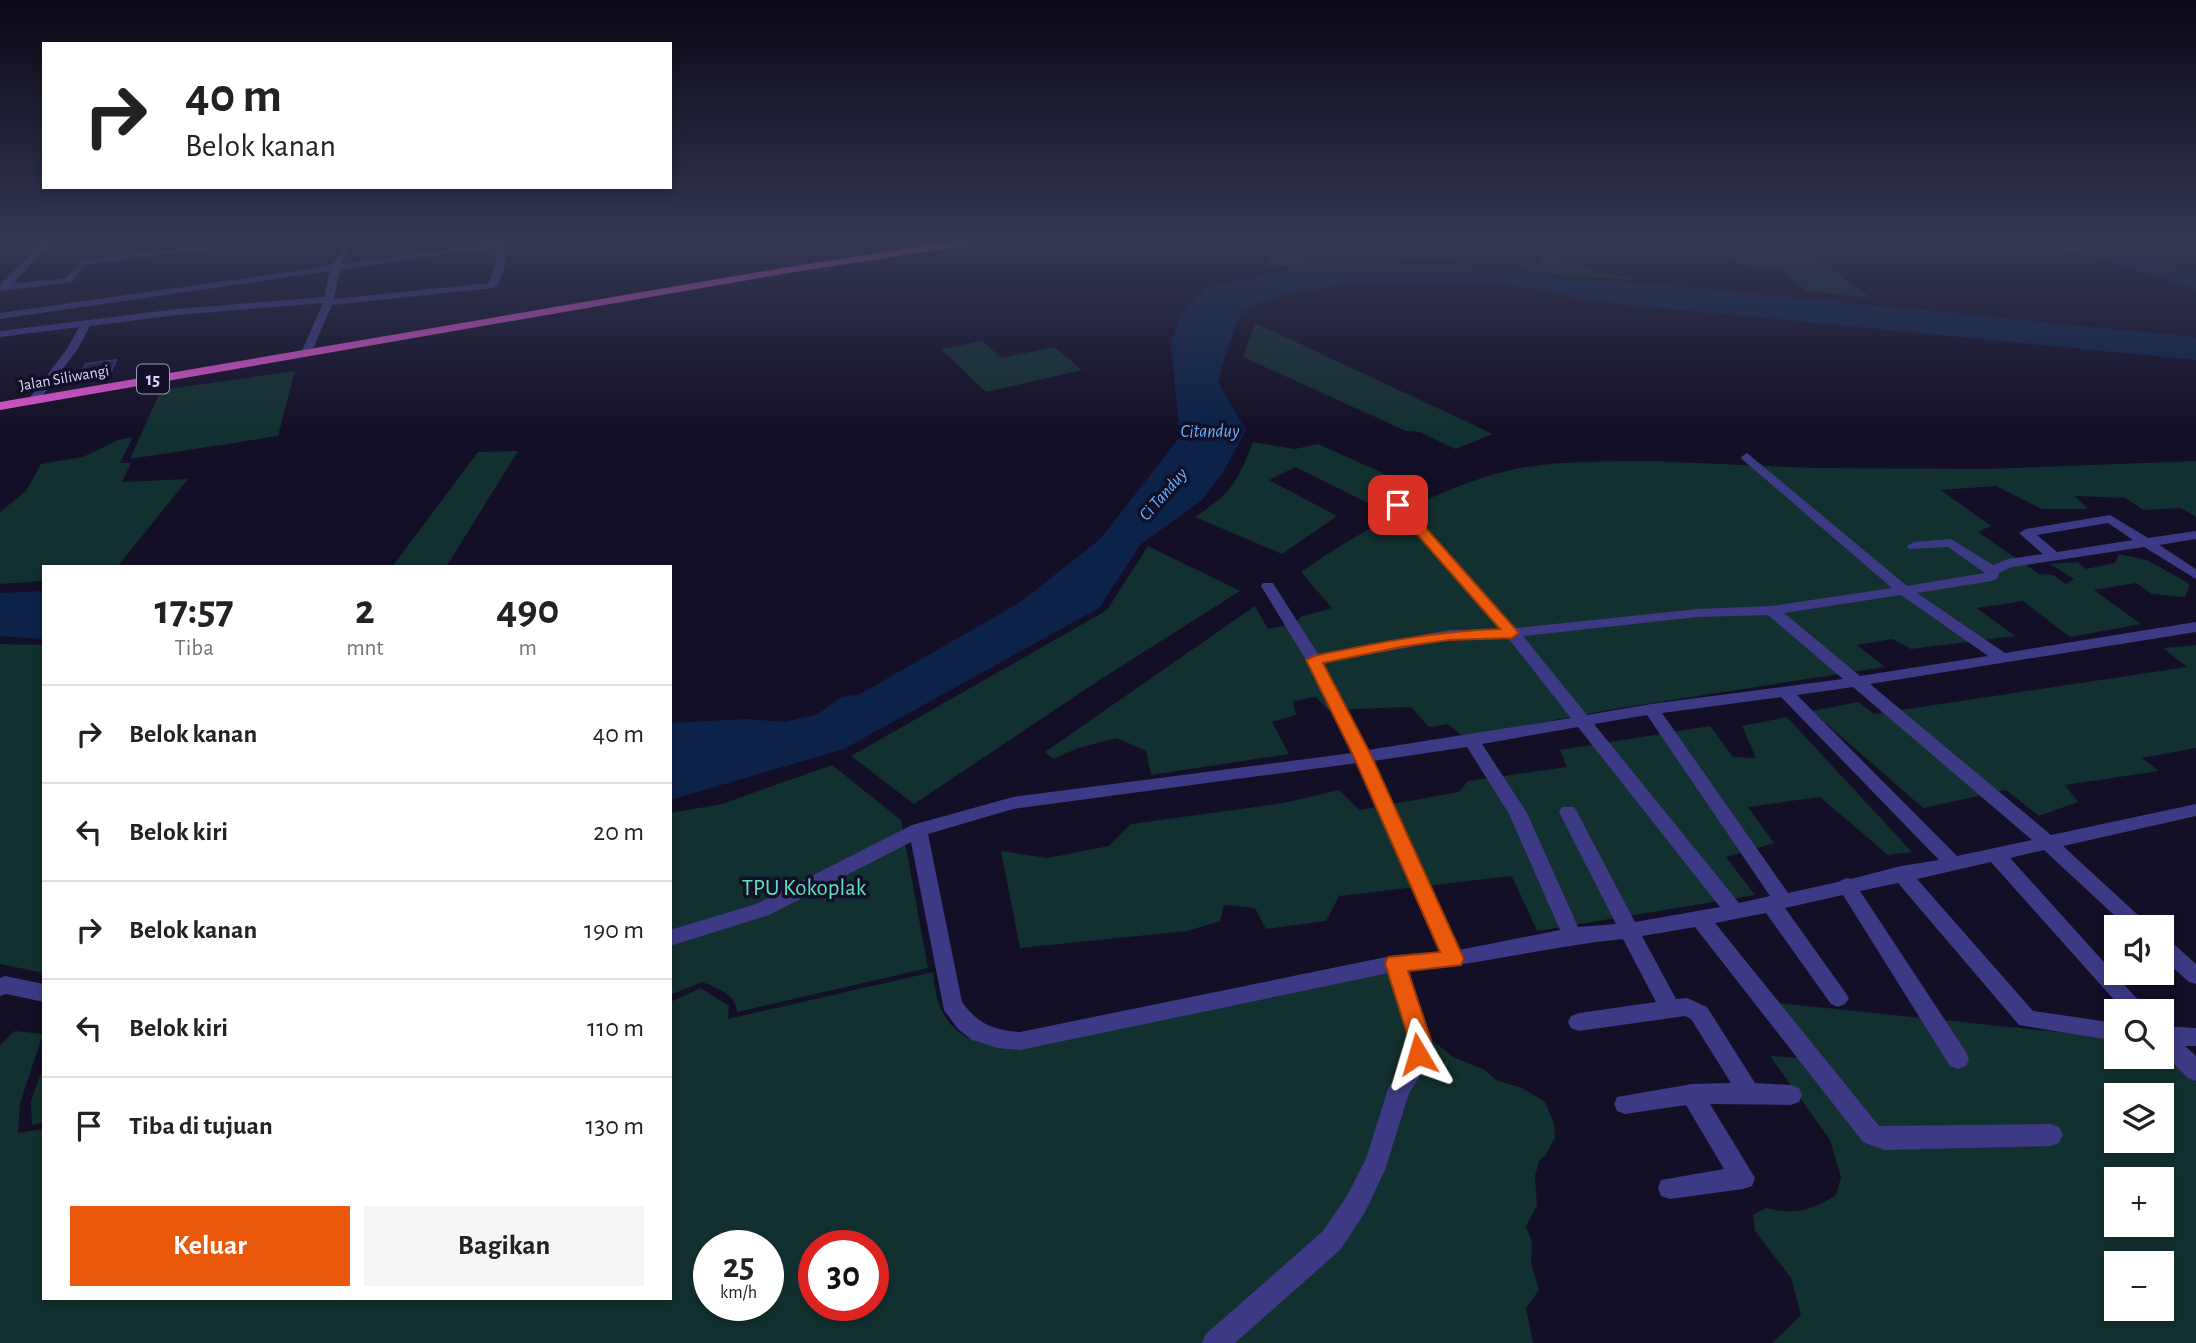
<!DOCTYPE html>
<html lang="id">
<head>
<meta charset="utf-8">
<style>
	:root { --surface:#fff; --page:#f6f6f6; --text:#222; --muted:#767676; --line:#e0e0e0; --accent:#ea580c }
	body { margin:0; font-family:"Alegreya Sans",sans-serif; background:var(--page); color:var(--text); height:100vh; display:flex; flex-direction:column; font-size:26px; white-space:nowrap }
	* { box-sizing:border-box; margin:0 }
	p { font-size:23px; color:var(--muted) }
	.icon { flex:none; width:38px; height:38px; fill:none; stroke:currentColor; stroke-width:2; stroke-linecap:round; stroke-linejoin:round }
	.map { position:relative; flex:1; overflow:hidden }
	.side { position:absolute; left:42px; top:565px; width:630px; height:735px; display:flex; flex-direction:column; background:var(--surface); border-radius:0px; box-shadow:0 4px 10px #0003 }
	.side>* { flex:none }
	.banner { position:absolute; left:42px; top:42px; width:630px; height:147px; border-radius:0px; box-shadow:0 4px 10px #0003; background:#fff; color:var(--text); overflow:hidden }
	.tools { position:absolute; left:2104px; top:915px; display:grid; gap:14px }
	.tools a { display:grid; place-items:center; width:70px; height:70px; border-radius:0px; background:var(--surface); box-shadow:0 4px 10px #0003; font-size:35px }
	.speed { position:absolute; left:693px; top:1230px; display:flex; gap:14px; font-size:35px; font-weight:700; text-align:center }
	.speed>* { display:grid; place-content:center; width:91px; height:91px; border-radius:50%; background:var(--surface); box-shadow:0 4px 10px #0003; line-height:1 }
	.speed small { font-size:18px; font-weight:400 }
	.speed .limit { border:10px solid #d22; background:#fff; color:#111 }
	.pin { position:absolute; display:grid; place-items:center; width:60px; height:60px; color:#fff; margin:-30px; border-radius:14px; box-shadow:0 4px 10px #0006 }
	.me { position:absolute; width:77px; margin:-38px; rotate:353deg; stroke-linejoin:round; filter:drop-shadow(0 0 5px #0008) }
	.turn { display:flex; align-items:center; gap:24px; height:147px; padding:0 28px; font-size:32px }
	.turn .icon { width:91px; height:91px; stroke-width:2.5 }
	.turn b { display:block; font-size:49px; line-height:60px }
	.eta { display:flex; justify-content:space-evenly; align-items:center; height:119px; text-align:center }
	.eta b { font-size:42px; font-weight:700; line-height:49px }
	.primary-button { display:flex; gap:14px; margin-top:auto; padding:14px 28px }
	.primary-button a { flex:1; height:80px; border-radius:0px; background:var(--accent); color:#fff; font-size:28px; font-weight:700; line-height:80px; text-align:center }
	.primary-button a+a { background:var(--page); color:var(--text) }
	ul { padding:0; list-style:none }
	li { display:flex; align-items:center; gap:21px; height:98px; padding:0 28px; border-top:2px solid var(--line) }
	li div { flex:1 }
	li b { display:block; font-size:26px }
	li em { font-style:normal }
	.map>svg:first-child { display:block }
	.green { fill:#12302f; fill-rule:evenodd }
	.water { fill:#0c2248 }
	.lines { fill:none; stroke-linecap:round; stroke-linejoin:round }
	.stream { stroke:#0c2248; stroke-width:2.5 }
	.building { fill:#241b47; stroke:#3b2d73; stroke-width:2 }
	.minor { fill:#3d3a85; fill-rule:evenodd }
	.trunk { fill:#e055d1; fill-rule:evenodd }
	.route { fill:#ea580c; stroke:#983908; stroke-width:2 }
	.labels { text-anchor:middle; stroke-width:7; stroke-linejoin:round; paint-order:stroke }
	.far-street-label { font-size:16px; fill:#d9d4ff; stroke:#130f26 }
	.shield { fill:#130f26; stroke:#9e99be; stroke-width:2 }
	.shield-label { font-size:18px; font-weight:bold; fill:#d9d4ff }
	.far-water-label { font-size:18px; font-style:italic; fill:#62b6ff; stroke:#130f26 }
	.near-park-label { font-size:23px; fill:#5fe0c0; stroke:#130f26 }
</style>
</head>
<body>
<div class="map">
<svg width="2196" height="1343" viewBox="0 0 2196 1343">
	<rect width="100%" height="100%" fill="#130f26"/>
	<path class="green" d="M1377,243H1441L1454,257L1432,261L1407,260L1382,249Z
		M1526,243H1547L1564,261L1595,271L1643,280L1573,277L1518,270L1520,264L1543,262Z
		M1694,243H1766L1779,251L1804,249L1871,298L1807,291L1778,269L1758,272L1712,249H1705Z
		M1286,252L1310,259L1334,258L1333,262L1269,267L1264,255Z
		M1255,323L1493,434L1455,449L1420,432L1406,431L1243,357Z
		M982,341L1002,358L1054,347L1082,370L986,392L941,349Z
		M295,371L278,436L130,459L161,390Z
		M133,437L120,463H131L122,482L188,479L117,567H44V581L0,584V512L26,491L41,464L83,457L118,440Z
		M1253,442L1295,449L1318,444L1407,484L1368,503L1295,467L1269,480L1337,516L1282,554L1195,517C1232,492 1237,483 1253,442Z
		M518,451L446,567H392L478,452Z
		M1649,461L1815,468L1986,469L2196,461V517L2181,508L2144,510L2125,498L2075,496L2088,509H2042L1996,486L1941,490L1991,526L1978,532L2039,574L2053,575L2066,584L2074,579L2050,564L2078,562L2086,569L2115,563L2119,554L2147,560L2190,584L2185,597L2152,594L2136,583L2094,590L2141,624L2070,637L2023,601L1977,608L2015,636L1911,649L1892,639L1857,645L1885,667L1608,710L1464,737L1448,724L1429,727L1411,707L1328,710L1316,697L1293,701L1296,715L1272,722L1289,754L1151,775L1146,751L1117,738L1078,748L1053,759L1045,752L1255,606L1268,629L1297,623L1300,617L1332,608L1301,572C1357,532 1444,485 1511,470C1556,460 1603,462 1649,461Z
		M1148,546L1240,591L1101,679L914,804L851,756L1107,610Z
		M0,644L44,645V973L0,964Z
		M2196,645V748L2142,758L2159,771L2065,785L2078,802L2039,816L2006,790L1923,808L1812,711L1858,702L1874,714L2187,667L2163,648Z
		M1787,717L1912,852L1888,855L1820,797L1748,807L1774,843L1726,857L1755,895L1537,931L1512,876L1339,896L1326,921L1266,929L1255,908L1224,905L1220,921L1187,931L1020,948L1001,851L1047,858L1109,846L1131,824L1284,803L1339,790L1359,810L1459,792L1468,781L1567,767L1560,750L1710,726L1733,757L1756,758L1742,726Z
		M832,765L901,820L928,968L737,1012C736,994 717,988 702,982L670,995V813L722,804Z
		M1403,970L1433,1041L1453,1057L1485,1070L1496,1080L1522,1088L1545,1102L1554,1124L1555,1138L1545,1156L1539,1161L1535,1176L1537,1205L1526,1227L1532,1241L1531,1263L1539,1290L1526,1308L1533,1343H0V1045L15,1031L43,1034L20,1103L18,1133L44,1129V1298H670V1002L701,988L729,1006L728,1019L933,972C937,1027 965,1049 1019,1047ZM709,1246H768V1306H709ZM814,1246H873V1306H814Z
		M1777,1003L2116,1038V1057H2161V1044L2196,1079V1343H1772L1801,1315L1791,1278L1755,1231L1753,1215L1766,1208C1795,1215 1811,1211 1836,1195L1841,1177L1830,1140L1770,1056L1819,1059ZM2116,1096H2161V1141H2116ZM2116,1180H2161V1225H2116ZM2116,1264H2161V1309H2116Z
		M44,1065V1122L32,1125L31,1101Z"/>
	<path class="water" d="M2042,243H2105L2196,274V290L2158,276Z
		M1427,263L1573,279L1645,283L2196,337V360L1579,300C1521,275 1294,273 1244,312C1234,320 1223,367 1218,382L1246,431L1223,472L1201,501L1141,544L1099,608L844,749L670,800V723L748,719L785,722L818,714L841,697L860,694L1019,603L1100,539L1180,437L1171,344L1183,309L1204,289L1299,267Z
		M44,591V639L0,636V593Z"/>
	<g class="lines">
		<path class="stream" d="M441,250L487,243
			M288,272L335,265"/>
	</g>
	<path class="building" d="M116,360L109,376L76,382L86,364Z"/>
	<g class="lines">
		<path class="minor" d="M42,243H51L13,284L66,278L82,260L225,243H251L85,265L72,282L0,291V285Z
			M343,243H351L341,264L489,243H505L506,262L498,285L493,288L332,305L311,353L306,356L301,353L323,303L177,315L90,326L77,350L38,402L34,403L28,400L67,349L79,327L0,337V331L177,309L324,297L330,271L0,319V313L332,266ZM497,247L496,262L489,283L334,299L340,270Z
			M1747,453L1907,586L1985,573L1948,547L1909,549L1907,546L1914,542L1951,539L1993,565L2008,559L2043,554L2019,533L2026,529L2110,515L2148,538L2196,531V539L2159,545L2196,569V579L2144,547L2012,567L1999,573L1998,578L1992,581L1917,593L2005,653L2196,622V632L1870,684L2051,835L2196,804V816L2063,846L2152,928H2128L2044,850L2010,858L2149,1012H2125L1991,862L1917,879L2033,1011L2116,1023V1041L2019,1025L1898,883L1860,891L1966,1052L1969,1059L1966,1066L1958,1069L1950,1066L1843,895L1785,908L1845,992L1849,998L1845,1004L1838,1007L1831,1004L1766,913L1715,923L1879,1126L2051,1124L2059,1127L2063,1135L2059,1143L2051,1146L1884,1150L1863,1142L1695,927L1642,936L1676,999L1687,998L1707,1007L1755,1083L1791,1085L1799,1088L1802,1095L1799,1102L1791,1105L1710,1104L1755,1178L1752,1186L1743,1189L1670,1199L1661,1196L1658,1188L1661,1180L1724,1169L1686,1105L1625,1114L1617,1111L1614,1104L1617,1097L1692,1084L1731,1083L1691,1019L1685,1016L1579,1031L1571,1028L1568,1022L1571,1016L1579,1013L1656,1002L1623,939C1551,946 1481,965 1409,970L1431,1040L1422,1073L1409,1093L1385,1170L1365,1212L1341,1249L1235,1343H1202L1206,1334L1323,1231L1347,1196L1366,1159L1388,1089L1401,1069L1409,1040L1389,973L1020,1050L997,1048L972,1040L958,1029L944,1010L911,842L769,915L670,946V930L756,904L912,825L1013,797L1352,753L1306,660L1261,586L1263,583H1273L1318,654L1449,630L1500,629L1393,508V502H1403L1516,628L1698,609L1772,606L1892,588L1743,460L1741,457ZM2108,523L2133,540L2057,552L2037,535ZM1901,595L1988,656L1860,676L1784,613ZM1768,615L1843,679L1651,704L1587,715L1523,636L1698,617ZM1508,638L1571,718L1368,750L1323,663L1449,640ZM1853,687L2032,840L1957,856L1797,695ZM1781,697L1939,860L1901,866L1851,879L1846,878L1838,882L1788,893L1662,713ZM1647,715L1770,896L1739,903L1594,724ZM1578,727L1720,907L1635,922L1577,812L1574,807H1562L1559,812L1616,924L1578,927L1527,813L1482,744ZM1467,747L1509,814L1560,930L1459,950L1373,761ZM1357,763L1440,952L1396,955L1020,1032C993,1030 978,1024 962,1002L928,834L1013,809Z
			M2161,937L2168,939L2196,964V984L2189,982L2161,957Z
			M5,976L44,984V1002L6,994L0,996V978Z
			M2161,1026L2196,1028V1046H2185L2196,1056V1081L2188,1078L2161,1051Z"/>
		<path class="trunk" d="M942,243H968L963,246L788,273L0,410V402L788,267Z"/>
	</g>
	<linearGradient id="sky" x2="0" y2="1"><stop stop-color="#0a0815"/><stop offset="0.56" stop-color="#333752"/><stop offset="1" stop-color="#333752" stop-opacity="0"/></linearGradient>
	<rect width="2196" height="431" fill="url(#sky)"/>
	<path class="route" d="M1398,501L1403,502L1519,633L1512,638L1449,640L1401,647L1323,663L1371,755L1464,959L1461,965L1408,971L1431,1040L1425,1060L1418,1063L1410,1060L1406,1054L1409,1040L1385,963L1388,957L1440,952L1353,755L1306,660L1314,656C1376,643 1436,631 1500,629L1393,507L1391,505Z"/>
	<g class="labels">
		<g class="far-street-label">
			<text transform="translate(64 377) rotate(-10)" y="6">Jalan Siliwangi</text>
		</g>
		<rect class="shield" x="137" y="364.5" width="32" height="29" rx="5"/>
		<g class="shield-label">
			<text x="153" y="385">15</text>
		</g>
		<g class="far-water-label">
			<text x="1210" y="437">Citanduy</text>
			<text transform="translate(1163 494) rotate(-49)" y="6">Ci Tanduy</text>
		</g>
		<g class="near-park-label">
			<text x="804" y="895">TPU Kokoplak</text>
		</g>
	</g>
</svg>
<div class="tools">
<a><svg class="icon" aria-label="sound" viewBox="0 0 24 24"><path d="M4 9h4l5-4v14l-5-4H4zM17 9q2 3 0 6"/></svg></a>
<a><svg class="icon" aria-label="search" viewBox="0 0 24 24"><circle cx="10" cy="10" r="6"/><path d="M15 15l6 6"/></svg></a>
<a><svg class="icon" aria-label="layers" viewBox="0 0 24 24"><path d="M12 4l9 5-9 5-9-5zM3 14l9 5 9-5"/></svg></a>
<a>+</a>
<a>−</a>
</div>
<div class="speed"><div>25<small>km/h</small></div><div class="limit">30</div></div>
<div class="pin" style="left:1398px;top:505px;background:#d93025"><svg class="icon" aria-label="arrive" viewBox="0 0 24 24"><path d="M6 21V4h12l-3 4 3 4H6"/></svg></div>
<svg class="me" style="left:1418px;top:1054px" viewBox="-20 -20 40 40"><path d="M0-17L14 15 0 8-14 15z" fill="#ea580c" stroke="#fff" stroke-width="4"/></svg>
<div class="banner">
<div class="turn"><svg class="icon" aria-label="right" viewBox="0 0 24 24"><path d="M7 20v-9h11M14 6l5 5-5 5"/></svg><div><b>40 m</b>Belok kanan</div></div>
</div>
<section class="side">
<div class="eta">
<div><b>17:57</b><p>Tiba</p></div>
<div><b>2</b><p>mnt</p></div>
<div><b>490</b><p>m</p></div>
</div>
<ul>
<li><svg class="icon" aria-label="right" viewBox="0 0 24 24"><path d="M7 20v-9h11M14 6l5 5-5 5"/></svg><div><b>Belok kanan</b></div><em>40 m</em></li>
<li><svg class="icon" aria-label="left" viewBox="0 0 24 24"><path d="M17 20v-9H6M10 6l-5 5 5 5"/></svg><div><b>Belok kiri</b></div><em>20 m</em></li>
<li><svg class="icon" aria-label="right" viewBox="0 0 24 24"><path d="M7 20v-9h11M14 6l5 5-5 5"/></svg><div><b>Belok kanan</b></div><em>190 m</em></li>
<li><svg class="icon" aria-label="left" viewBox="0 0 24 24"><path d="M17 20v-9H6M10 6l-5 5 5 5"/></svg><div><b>Belok kiri</b></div><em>110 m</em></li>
<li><svg class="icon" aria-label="arrive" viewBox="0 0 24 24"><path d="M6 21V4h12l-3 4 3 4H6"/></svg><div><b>Tiba di tujuan</b></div><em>130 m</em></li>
</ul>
<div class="primary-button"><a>Keluar</a><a>Bagikan</a></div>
</section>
</div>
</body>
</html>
